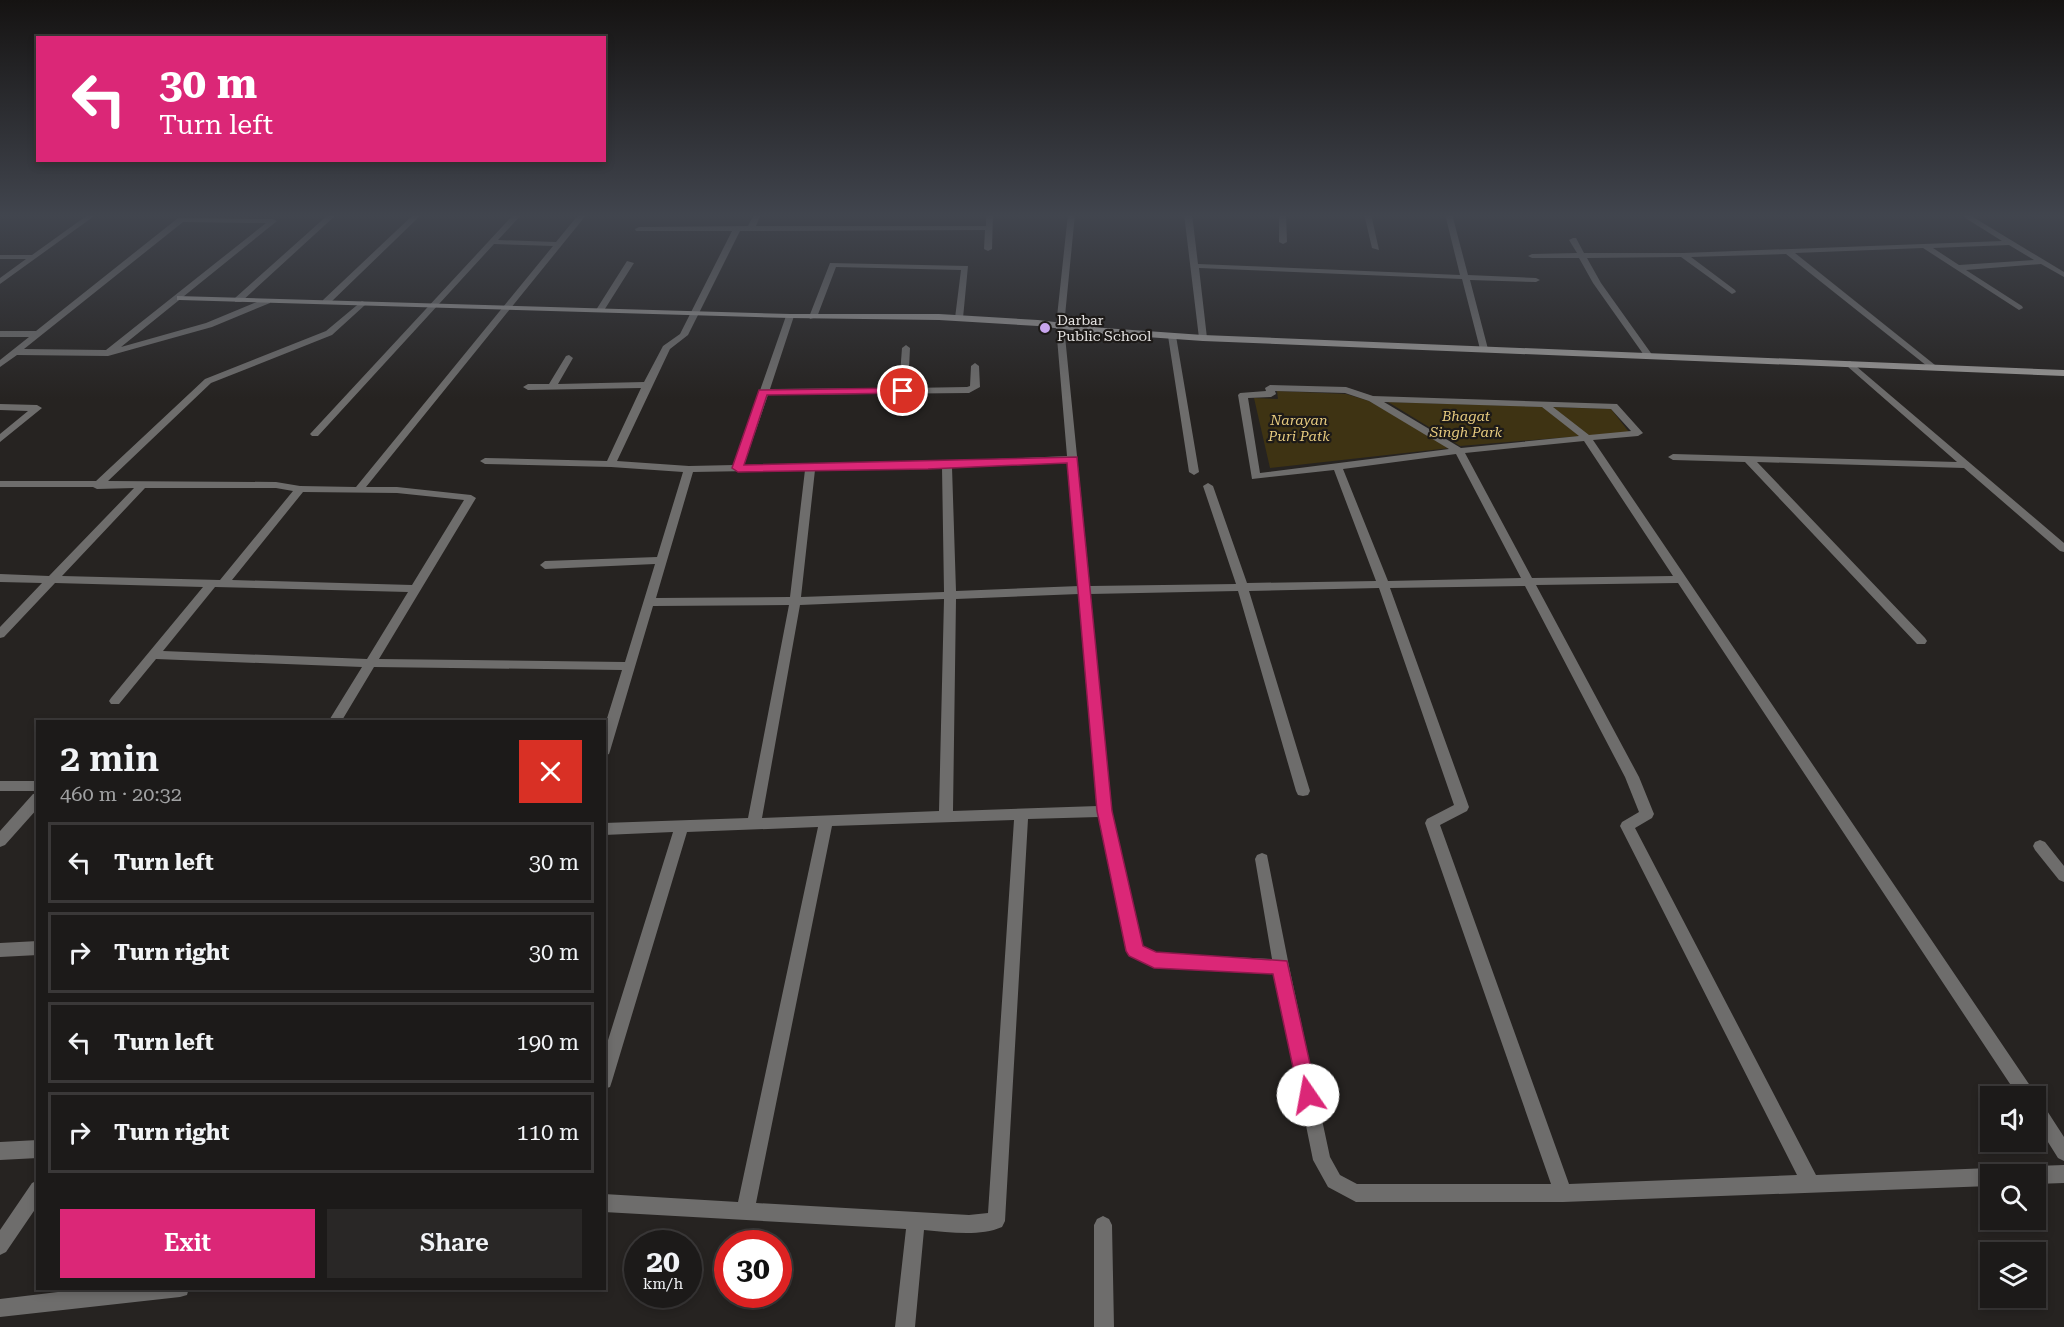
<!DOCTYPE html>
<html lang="en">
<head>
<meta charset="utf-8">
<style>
	:root { --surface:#1c1a19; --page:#292726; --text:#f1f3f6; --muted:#a0a1a2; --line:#3a3838; --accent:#db2777 }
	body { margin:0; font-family:"Roboto Serif",serif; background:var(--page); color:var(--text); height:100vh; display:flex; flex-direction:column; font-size:22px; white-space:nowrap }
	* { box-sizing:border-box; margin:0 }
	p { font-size:20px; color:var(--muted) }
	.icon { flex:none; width:33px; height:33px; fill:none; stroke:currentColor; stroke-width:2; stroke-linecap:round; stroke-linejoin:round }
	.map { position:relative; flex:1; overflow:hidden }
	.panel { position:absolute; left:36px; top:720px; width:570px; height:570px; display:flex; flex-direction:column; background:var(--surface); border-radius:0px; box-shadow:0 3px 9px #0003,0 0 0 2px var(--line) }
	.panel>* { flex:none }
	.top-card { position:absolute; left:36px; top:36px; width:570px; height:126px; border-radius:0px; box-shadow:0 3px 9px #0003,0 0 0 2px var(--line); background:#db2777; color:#fff; overflow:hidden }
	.tools { position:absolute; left:1980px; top:1086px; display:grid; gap:12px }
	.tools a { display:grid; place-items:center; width:66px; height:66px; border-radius:0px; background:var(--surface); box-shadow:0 3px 9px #0003,0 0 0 2px var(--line); font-size:30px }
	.speed { position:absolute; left:624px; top:1230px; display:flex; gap:12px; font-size:30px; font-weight:700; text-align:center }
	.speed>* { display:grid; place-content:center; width:78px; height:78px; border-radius:50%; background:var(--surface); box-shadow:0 3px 9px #0003,0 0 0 2px var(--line); line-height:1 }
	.speed small { font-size:15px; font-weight:400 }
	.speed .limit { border:9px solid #d22; background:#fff; color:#111 }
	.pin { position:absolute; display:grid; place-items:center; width:51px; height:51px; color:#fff; margin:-26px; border:3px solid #fff; border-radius:50%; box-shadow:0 2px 6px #0007 }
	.me { position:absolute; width:66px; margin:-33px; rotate:348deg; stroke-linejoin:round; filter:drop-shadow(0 0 4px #0008) }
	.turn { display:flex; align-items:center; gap:21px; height:126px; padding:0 24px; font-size:27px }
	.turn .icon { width:78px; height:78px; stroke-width:2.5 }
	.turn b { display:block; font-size:42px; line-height:51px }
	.round { display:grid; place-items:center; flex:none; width:63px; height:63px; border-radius:0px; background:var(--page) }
	.headline { display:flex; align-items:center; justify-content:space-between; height:102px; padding:0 24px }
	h1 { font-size:36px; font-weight:600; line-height:45px }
	.cta { display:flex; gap:12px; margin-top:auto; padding:12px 24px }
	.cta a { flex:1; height:69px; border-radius:0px; background:var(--accent); color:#fff; font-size:24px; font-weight:600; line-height:69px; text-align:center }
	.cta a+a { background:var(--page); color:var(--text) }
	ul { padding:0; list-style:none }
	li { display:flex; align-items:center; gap:18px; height:81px; margin:0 12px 9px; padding:0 12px; border:3px solid var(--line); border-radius:0px }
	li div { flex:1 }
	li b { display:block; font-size:22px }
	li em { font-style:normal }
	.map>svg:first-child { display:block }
	.green { fill:#3e3313 }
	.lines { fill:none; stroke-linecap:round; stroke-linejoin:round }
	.street { fill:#6e6d6c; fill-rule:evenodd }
	.secondary { fill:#999795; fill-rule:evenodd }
	.route { fill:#db2777; stroke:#8e194d; stroke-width:1.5 }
	.poi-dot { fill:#c8a5ee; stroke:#1d1a18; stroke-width:2 }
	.labels { text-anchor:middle; stroke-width:4.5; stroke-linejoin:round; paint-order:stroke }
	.far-poi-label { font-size:14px; fill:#e4e2e1; stroke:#1d1a18; text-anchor:start }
	.far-park-label { font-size:14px; font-style:italic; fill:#e7cb7f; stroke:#1d1a18 }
</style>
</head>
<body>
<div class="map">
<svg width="2064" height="1327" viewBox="0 0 2064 1327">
	<rect width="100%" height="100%" fill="#262321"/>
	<path class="green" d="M1277,391L1346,394L1369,401L1450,448L1270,468L1254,398L1278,399Z
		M1388,402L1611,409L1629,432L1460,446Z"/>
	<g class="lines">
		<path class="street" d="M89,214H97L0,284V278L26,259H0V255H32Z
			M329,214H337L241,302H235V298Z
			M414,214H422L329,304H323V300Z
			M514,214H522L498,240L556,242L579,214H587L366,487H397L471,495L476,498L379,659L625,662L655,564L545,569L540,565L545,561L657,557L683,472L611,467L485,464L480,461L485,458L607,461L641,388L528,390L523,387L528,384H549L566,356L569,355L573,358L558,384L644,382L663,346L680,334L732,231H636L635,229L639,227L748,226L754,214H761L756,226H986V214H993L992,249L988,251L984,249L985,230L740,231L688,335L670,349L617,461L689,466L734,465L786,316L790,314L794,316L770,389L899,388L902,348L906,345L910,348L908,388L967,387L970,386L971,366L975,363L979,366L980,387L969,393L768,395L744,465L928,462L1067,456L1056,326L1068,214H1075L1064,326L1090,586L1236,584L1203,486L1208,483L1213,486L1247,583L1376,581L1334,470L1252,479L1238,395L1240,393L1266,391L1265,388L1270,385L1346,387L1373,396L1617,404L1643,433L1638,436L1593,440L2033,1090L2035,1096H2018L1678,583L1536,585L1639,777L1654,814L1652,818L1635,828L1816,1175L1990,1168L1996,1171L1998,1174H1990V1186L1563,1202H1356L1328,1187L1313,1160L1275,973L1154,967L1130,956L1099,817L1028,819L1005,1221L1002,1227C979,1237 949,1232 924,1230L915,1327H895L906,1229L604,1212V1194L738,1202L818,827L687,832L612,1081L610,1087L604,1089V1053L673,832L604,835V823L748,818L789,605L653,606L610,751L609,754L604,756V728L622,670L374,667L341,722H328L362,667L156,659L119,704H111L109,701L111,698L203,587L55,583L4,637L0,638V627L42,583L0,582V574L49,576L134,488L97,489L93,487H0V481H96L205,379L326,331L362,301L366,303L365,305L332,335L211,383L108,481L276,482L300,486L356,487L553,246L494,244L318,436H312L310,434ZM1275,391L1345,393L1369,401L1449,449L1260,473L1248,398L1271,397L1276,394ZM1384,402L1542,407L1579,436L1461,448ZM1553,407L1611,409L1631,431L1589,435ZM1584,441L1673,576L1532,578L1465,453ZM1456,454L1521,578L1388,581L1343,469ZM1068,462L1079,586L956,591L952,467ZM942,467L944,592L801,597L815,470ZM805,470L790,597L656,598L693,472ZM145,488H276L293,491L220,580L62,576ZM303,492L397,493L464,500L412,585L232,580ZM1525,586L1625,777L1639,812L1622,822L1620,826L1797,1175L1569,1184L1440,825L1467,811L1469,807L1390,588ZM215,587L408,592L367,659L163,651ZM1379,588L1454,805L1427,819L1425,823L1551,1184H1357L1340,1175L1330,1157L1289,966L1267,855L1262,853L1257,855L1255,859L1272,959L1155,953L1142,947L1112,811L1090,594L1238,591L1296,791L1298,795L1303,796L1308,795L1310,791L1249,591ZM1079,594L1098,806L953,811L956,599ZM944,599L939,811L762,818L800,605ZM1014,820L988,1213L969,1215L756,1203L832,826Z
			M1184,214H1192L1198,264L1460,275L1445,214H1452L1468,275L1536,278L1540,280L1536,282L1470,280L1488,349L1484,352L1480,349L1462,279L1199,268L1207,338L1203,341L1199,338Z
			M1279,214H1286L1287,242L1283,244L1279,242Z
			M1364,214H1371L1379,250L1372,248Z
			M1959,214H1968L2064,272V277L2041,264L1966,270L2022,306L2023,308L2019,310L1923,248L1795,253L1935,365V369L1932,370L1786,254L1691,257L1735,290L1736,292L1732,294L1681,257L1587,258L1601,283L1653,356L1649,359L1646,358L1593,283L1579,258H1532L1528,256L1532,254L1577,253L1569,240L1573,238H1576L1584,253H1683L2002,241ZM2009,245L2034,260L1959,265L1933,248Z
			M2057,214H2064V218Z
			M178,218L273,219L277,221L121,347L206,323L264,299H270V303L212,327L108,356L17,355L0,367V360L29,337H0V331H36ZM183,222L266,223L106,350L24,349Z
			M627,261L634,263L603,312H597L596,310Z
			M830,263L968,266L963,318L959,321L955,318L961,270L836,267L817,317L810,319L809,317Z
			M1172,333L1176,336L1199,472L1194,475L1189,472L1168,336Z
			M1850,361L2064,543V552L2060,551L1964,468L1757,462L1925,638L1927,641L1925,644H1917L1745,462L1673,460L1668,457L1673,454L1957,462L1847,366V362Z
			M0,404L37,405L42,408L0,442V434L28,411L0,410Z
			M0,781H38V791H0Z
			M38,793V808L5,845L0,847V831L33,794Z
			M2040,840L2045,842L2064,866V882L2059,880L2035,850L2033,846L2035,842Z
			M38,941V955L0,957V943Z
			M2036,1101L2042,1103L2064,1137V1161L2058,1158L2036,1123Z
			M38,1140V1158L0,1160V1142Z
			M2064,1165V1183L2036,1184V1174H2028L2030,1169L2036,1166Z
			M38,1180V1205L6,1252L0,1255V1230L32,1183Z
			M1103,1216L1109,1219L1112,1225L1114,1327H1094V1225L1097,1219Z
			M91,1288H189L187,1295L180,1297L0,1317V1299Z"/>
		<path class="secondary" d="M177,296L790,314H939L1038,320L1104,328L1203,335L2064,370V376L1203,341L1104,334L1038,326L939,320L790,318L180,300H177Z"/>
	</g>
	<linearGradient id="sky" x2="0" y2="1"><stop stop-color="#151312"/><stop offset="0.54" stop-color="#41454e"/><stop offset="1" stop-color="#41454e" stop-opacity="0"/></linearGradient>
	<rect width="2064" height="399" fill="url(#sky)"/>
	<path class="route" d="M903,388L908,391L907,393L767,395L744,465L1077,457L1112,811L1143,946L1156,952L1287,961L1317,1095L1315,1102L1308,1104L1301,1102L1299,1095L1273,974L1154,968L1129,956L1126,951L1097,811L1067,463L928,469L738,472L732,468L759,390Z"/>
	<circle class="poi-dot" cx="1045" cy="328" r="6"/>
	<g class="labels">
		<g class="far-poi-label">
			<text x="1057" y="325">Darbar<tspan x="1057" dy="16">Public School</tspan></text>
		</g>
		<g class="far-park-label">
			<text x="1466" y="421">Bhagat<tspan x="1466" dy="16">Singh Park</tspan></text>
			<text x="1299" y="425">Narayan<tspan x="1299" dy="16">Puri Patk</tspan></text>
		</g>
	</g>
</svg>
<div class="tools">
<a><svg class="icon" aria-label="sound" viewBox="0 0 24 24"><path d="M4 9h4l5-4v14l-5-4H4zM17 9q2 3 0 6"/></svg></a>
<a><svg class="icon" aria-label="search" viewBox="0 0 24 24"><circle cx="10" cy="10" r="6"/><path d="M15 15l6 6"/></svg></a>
<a><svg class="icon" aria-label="layers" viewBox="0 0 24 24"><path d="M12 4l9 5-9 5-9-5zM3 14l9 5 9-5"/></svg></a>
</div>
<div class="speed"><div>20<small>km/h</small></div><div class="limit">30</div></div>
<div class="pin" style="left:903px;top:391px;background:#d93025"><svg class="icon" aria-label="arrive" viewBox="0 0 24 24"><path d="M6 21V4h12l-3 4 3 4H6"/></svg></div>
<svg class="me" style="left:1308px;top:1095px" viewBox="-20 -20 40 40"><circle r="19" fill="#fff"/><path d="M0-13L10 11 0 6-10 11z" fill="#db2777"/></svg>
<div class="top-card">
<div class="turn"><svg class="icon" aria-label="left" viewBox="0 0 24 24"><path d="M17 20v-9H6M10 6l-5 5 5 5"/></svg><div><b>30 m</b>Turn left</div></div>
</div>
<section class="panel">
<div class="headline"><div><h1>2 min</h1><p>460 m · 20:32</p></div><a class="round" style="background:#d93025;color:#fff"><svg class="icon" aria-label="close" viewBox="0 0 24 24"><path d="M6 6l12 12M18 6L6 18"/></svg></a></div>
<ul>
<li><svg class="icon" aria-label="left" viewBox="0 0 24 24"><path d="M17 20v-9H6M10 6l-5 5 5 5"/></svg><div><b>Turn left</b></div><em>30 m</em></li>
<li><svg class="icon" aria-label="right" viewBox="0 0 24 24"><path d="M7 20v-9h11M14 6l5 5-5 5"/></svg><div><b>Turn right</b></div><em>30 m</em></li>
<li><svg class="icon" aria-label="left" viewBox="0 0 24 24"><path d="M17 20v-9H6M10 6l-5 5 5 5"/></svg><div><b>Turn left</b></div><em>190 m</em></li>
<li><svg class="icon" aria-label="right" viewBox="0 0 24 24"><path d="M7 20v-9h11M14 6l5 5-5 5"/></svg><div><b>Turn right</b></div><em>110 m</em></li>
</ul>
<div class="cta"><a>Exit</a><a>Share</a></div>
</section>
</div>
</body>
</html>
